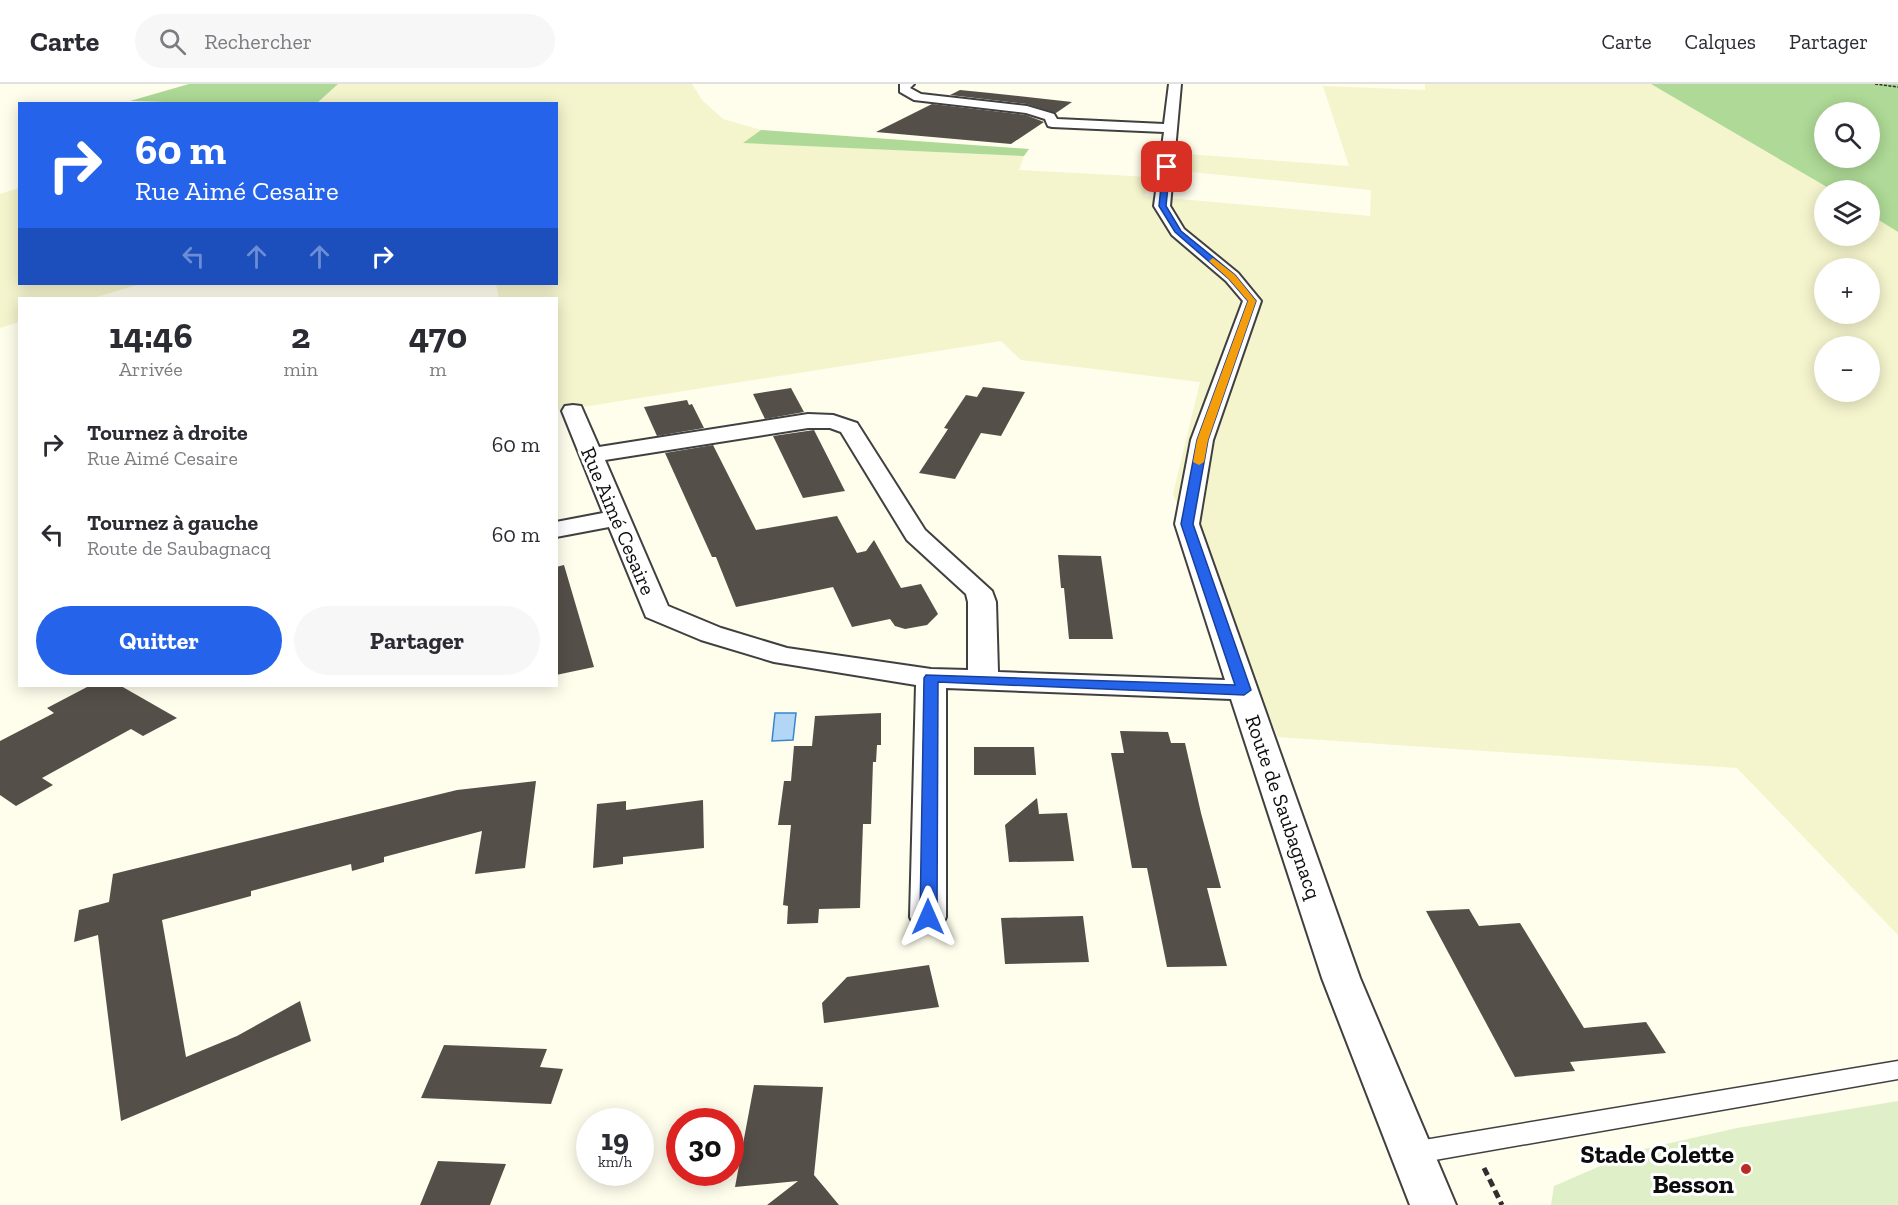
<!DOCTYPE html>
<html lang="fr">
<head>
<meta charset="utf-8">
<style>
	:root { --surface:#fff; --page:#f7f7f7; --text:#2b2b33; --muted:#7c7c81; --line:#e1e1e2; --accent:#2563eb }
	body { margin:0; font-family:"Zilla Slab",serif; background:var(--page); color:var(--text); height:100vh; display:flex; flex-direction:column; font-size:22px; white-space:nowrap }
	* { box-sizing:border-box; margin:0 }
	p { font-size:20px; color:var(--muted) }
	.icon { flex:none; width:33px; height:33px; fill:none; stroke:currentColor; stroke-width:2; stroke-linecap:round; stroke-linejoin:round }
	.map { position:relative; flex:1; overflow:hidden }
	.side { position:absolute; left:18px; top:213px; width:540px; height:390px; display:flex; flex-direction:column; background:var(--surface); border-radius:0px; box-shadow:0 3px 15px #0003 }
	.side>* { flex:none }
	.banner { position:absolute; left:18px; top:18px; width:540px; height:183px; border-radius:0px; box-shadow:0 3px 15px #0003; background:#2563eb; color:#fff; overflow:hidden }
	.controls { position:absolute; left:1814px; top:18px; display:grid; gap:12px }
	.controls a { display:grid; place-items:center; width:66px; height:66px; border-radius:50%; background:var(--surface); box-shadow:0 3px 15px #0003; font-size:30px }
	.speed { position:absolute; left:576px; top:1024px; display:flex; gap:12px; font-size:30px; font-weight:700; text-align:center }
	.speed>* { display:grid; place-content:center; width:78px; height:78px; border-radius:50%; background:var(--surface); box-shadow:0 3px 15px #0003; line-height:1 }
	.speed small { font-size:15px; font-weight:400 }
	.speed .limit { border:9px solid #d22; background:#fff; color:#111 }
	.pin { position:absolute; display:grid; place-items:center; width:51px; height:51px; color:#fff; margin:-26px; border-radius:12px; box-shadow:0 3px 9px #0006 }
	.me { position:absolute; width:66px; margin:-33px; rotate:0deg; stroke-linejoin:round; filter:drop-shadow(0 0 4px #0008) }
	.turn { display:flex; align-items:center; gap:21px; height:126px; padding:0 18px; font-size:27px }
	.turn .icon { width:78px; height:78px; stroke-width:2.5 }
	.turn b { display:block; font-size:42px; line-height:51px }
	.lanes { display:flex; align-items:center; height:57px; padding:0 18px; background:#0003; justify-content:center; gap:30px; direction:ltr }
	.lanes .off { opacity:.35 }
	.eta { display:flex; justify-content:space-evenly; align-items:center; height:102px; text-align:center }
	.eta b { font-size:36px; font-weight:700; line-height:42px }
	.action { display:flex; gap:12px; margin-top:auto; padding:12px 18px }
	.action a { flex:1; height:69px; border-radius:36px; background:var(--accent); color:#fff; font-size:24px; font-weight:700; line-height:69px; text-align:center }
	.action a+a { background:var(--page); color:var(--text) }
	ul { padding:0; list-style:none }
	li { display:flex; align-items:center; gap:18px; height:90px; padding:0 18px }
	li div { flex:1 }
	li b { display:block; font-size:22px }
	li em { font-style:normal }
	header { display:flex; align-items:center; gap:36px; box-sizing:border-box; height:84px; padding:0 30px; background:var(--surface); border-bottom:2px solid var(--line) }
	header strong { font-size:28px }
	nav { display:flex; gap:33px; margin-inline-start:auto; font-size:21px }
	.search { width:420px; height:54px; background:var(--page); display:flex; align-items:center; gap:15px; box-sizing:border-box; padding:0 21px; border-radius:33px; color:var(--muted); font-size:22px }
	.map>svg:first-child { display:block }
	.farmland { fill:#f4f4cd; fill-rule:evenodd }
	.forest { fill:#aed996; fill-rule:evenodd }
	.pitch { fill:#dff0c8 }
	.water { fill:#b2d6f6; stroke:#3985cc; stroke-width:1.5 }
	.building { fill:#554f49 }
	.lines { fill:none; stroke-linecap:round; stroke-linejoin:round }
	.service-casing { stroke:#404040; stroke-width:3 }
	.minor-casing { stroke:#404040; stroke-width:4 }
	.path-far1 { stroke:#2f2f2f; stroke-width:1.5; stroke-dasharray:3 1.5; stroke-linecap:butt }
	.path { stroke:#2f2f2f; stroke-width:5; stroke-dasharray:8 4.5; stroke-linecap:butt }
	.service { fill:#fff; fill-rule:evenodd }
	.minor { fill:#fff; fill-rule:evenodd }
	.route { fill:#2563eb; stroke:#184099; stroke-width:1.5 }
	.slow { fill:#f59e0b }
	.poi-dot { fill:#bc2c25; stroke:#fff; stroke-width:2 }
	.labels { text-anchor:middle; stroke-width:6; stroke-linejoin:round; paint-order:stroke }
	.street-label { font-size:21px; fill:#0d0d0d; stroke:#fff }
	.near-poi-label { font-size:26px; font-weight:bold; fill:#0d0d0d; stroke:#fff; text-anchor:end }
</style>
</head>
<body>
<header>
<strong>Carte</strong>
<div class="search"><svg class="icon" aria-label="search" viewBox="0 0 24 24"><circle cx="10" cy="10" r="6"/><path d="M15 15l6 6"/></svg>Rechercher</div>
<nav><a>Carte</a><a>Calques</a><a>Partager</a></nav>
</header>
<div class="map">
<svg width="1898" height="1121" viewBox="0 0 1898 1121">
	<rect width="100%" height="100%" fill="#fffdec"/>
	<path class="farmland" d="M324,0H692L702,16L723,35L761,46L745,59L1024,72L1019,86L1151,93L1145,112L1370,132L1371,106L1192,88L1187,70L1349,82L1323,2L1425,6V0H1651L1832,106H1824V152H1869V130L1898,148V851L1737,684L1278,653L1173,410L1200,298L1021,276L1001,257L557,327L556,214H499L496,200H556V20H292ZM1824,184H1869V230H1824ZM1824,262H1869V308H1824Z
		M19,104L20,200H140L93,214H20L19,238L0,244V110Z"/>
	<path class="forest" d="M189,0H338L317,19L164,20L165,18L130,17Z
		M1651,0H1898V148L1869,130V106H1832ZM1824,28H1869V74H1824Z
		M761,46L1029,65L1024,72L743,59Z"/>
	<path class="pitch" d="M1898,1017V1121H1551L1554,1102L1635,1067L1737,1044Z"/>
	<path class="water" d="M775,629H796L793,656L772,657Z"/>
	<path class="building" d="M960,6L990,9L1072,18L1056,29L1027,20L950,11Z
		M932,20L1026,31L1044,38L1011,60L876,48Z
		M983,303L1025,308L1001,352L981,349L955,395L919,389L948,345L944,344L966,311L977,313Z
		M791,304L804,328L765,335L753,310Z
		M687,316L689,321L692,320L704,344L657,352L644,323Z
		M814,346L845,407L803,414L773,352Z
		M713,361L756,446L837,432L857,469L866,467L874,456L901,504L921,500L938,530L927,541L905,545L895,542L890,535L852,543L833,503L736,523L716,473H712L665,369Z
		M1058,471L1101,472L1113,555H1069L1064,504H1061Z
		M564,481L594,583L556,591V483Z
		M89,602H121L177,634L143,652L131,645L42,694L53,701L16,722L0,711V657L54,629L47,624Z
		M881,629V661H877L876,678H873L871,740H863L860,824L819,825L818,839L787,840L788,822L783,821L791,741H778L784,697H791L794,662H812L815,632Z
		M1120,647L1168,648L1171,659H1185L1201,729L1221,804H1207L1227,882L1167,883L1147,784H1132L1111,669H1124Z
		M974,663H1034L1036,691H974Z
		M536,697L525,784L475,790L482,747L384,773V778L352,787L351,780L251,807V812L162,836L186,973L237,952L300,917L311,957L121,1037L98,851L74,858L79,826L109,818L113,790L457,706Z
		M1037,714L1039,730L1067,729L1074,777L1009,778L1005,741Z
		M703,716L704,764L623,773V780L593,784L597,720L626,717V726Z
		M1469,825L1479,842L1520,839L1584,944L1646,938L1666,969L1570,978L1575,987L1515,993L1426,827Z
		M1083,832L1089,878L1005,880L1001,834Z
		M929,881L939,923L824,939L822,919L847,893Z
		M444,961L547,965L540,983L563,985L551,1020L421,1014Z
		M754,1001L823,1003L814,1091L839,1121H767L798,1097L735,1103Z
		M438,1077L506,1080L490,1121H420Z"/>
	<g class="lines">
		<defs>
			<path id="service" d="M1898,977V995L1412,1080L1404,1076L1400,1069L1404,1062L1412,1058Z"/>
			<path id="minor" d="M900,0H914L910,4L921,10L1027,22L1054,30L1057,35L1164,40L1169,0H1181L1170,122L1184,145L1238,189L1261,217L1213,356L1199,440L1360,894L1456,1121H1410L1322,894L1231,615L946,604V833L941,843L928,847L915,843L910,833L916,601L774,578L701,556L646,533L609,443L556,453V438L603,429L562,327L565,322L573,321L581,322L599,363L808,330L833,331L857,339L925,446L992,507L996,518L998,588L1225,596L1175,440L1191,356L1243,217L1226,197L1172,151L1154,122L1164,48L1052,43L1048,42L1045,35L1026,29L914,16L900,8ZM808,344H830L841,348L907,456L966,510L968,518V586L931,585L787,564L721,544L668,522L605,376Z"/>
		</defs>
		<use href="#service" class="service-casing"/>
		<use href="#minor" class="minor-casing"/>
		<path class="path-far1" d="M1875,0L1898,3"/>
		<path class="path" d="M1484,1084L1502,1121"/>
		<use href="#service" class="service"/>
		<use href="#minor" class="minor"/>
	</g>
	<path class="route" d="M1167,81L1170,83L1166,122L1181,147L1235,191L1256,217L1208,356L1193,440L1251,606L1244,611L938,598L937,833L935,838L928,840L922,838L920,833L924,594L926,591L1235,601L1181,440L1197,356L1248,217L1229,195L1175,148L1159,122L1163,83Z"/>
	<path class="slow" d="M1213,174L1235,191L1256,217L1208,356L1204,378L1199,381L1193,378L1197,356L1248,217L1229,195L1210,178L1209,177Z"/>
	<circle class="poi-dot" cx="1746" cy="1085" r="6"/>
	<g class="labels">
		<g class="street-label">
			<text transform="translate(618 437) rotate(67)" y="7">Rue Aimé Cesaire</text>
			<text transform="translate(1283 723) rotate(71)" y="7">Route de Saubagnacq</text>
		</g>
		<g class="near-poi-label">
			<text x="1734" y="1079">Stade Colette<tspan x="1734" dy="30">Besson</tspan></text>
		</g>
	</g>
</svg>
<div class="controls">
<a><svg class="icon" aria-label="search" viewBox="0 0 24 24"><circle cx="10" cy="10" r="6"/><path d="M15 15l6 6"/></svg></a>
<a><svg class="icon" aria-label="layers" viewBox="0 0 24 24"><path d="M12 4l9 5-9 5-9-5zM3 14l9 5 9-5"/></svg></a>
<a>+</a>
<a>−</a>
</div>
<div class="speed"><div>19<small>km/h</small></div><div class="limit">30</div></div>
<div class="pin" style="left:1167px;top:83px;background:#d93025"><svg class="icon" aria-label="arrive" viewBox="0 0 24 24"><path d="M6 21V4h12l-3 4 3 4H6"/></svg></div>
<svg class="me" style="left:928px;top:833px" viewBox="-20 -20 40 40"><path d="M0-17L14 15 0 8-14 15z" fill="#2563eb" stroke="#fff" stroke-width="4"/></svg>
<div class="banner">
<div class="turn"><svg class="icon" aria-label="right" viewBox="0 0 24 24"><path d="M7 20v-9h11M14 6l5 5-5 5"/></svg><div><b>60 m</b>Rue Aimé Cesaire</div></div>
<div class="lanes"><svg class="icon off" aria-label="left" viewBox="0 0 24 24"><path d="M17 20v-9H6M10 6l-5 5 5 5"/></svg><svg class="icon off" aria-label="ahead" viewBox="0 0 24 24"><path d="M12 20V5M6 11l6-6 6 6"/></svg><svg class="icon off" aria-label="ahead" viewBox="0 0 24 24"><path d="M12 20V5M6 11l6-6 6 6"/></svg><svg class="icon" aria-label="right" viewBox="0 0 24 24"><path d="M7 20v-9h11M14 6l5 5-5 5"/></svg></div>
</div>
<section class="side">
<div class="eta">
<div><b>14:46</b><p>Arrivée</p></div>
<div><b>2</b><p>min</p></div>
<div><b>470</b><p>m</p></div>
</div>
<ul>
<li><svg class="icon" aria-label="right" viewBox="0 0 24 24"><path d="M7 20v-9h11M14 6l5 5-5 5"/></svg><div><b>Tournez à droite</b><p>Rue Aimé Cesaire</p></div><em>60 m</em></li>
<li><svg class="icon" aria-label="left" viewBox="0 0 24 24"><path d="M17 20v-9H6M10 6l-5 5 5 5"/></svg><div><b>Tournez à gauche</b><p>Route de Saubagnacq</p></div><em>60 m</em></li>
</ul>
<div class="action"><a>Quitter</a><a>Partager</a></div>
</section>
</div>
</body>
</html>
